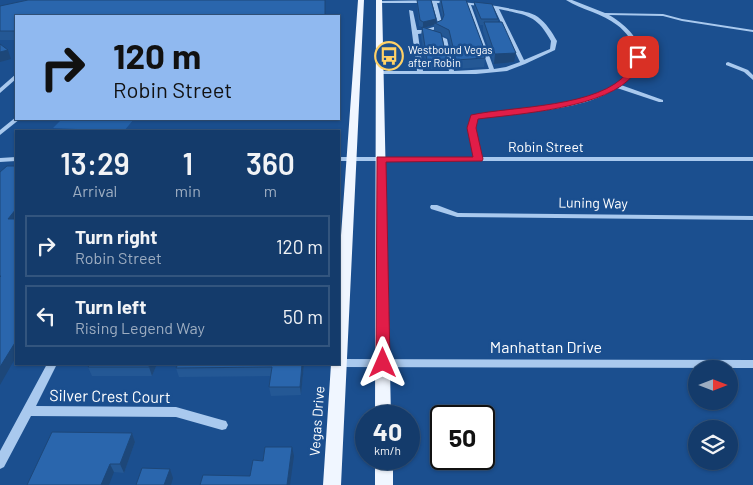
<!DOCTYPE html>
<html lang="en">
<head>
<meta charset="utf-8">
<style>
	:root { --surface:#143b6b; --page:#1d4271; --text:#f1f3f6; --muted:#9dadc1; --line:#33557e }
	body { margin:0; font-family:Barlow,sans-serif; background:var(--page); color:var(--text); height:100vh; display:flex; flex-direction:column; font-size:19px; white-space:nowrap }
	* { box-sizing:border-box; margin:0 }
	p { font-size:16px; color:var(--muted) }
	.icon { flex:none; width:28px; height:28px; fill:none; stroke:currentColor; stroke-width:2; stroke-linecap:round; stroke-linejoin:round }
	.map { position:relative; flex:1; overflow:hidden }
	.drawer { position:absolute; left:15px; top:130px; width:325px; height:235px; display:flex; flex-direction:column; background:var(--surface); border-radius:0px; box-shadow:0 1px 4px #0004,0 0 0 1px var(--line) }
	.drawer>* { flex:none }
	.guide { position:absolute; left:15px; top:15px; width:325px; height:105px; border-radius:0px; box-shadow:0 1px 4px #0004,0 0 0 1px var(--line); background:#90b9f0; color:#111; overflow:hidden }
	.needle { width:32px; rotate:90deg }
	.fabs { position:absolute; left:688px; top:360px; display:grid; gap:10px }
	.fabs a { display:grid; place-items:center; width:50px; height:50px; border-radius:50%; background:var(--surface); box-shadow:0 1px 4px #0004,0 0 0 1px var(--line); font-size:25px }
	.speed { position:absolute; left:355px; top:405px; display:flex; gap:10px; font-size:25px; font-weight:700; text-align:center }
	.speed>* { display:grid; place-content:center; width:65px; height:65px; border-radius:50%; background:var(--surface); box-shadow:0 1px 4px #0004,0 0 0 1px var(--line); line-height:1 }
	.speed small { font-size:12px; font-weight:400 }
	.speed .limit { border:2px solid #111; border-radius:8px; background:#fff; color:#111 }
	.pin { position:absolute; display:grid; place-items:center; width:42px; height:42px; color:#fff; margin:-21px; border-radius:10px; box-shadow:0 2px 8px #0006 }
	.me { position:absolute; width:55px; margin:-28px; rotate:0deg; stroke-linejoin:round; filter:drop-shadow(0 0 4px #0008) }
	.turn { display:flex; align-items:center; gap:18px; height:105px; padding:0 15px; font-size:22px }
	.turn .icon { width:65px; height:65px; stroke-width:2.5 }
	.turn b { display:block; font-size:35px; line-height:42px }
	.eta { display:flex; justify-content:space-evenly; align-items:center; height:85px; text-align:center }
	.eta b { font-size:30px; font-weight:600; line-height:35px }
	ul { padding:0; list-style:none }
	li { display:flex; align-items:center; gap:15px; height:62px; margin:0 10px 8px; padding:0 5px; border:2px solid var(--line); border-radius:0px }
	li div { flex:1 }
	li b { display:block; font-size:19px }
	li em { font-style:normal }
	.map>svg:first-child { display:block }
	.green { fill:#2461a8 }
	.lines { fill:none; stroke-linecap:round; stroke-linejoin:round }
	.minor { fill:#a9c9ee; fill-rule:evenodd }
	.major { fill:#f0f6ff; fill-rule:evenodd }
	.wall { fill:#245895; fill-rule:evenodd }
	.shaded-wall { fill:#1d4779 }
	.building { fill:#2a66ad; stroke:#1d4779 }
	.route { fill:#e11d48; stroke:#92132f }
	.labels { text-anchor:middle; stroke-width:5; stroke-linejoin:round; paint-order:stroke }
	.far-poi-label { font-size:11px; fill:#fff; stroke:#1b4f8f; text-anchor:start }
	.street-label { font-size:14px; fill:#fff; stroke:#1b4f8f }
	.near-street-label { font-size:16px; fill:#fff; stroke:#1b4f8f }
</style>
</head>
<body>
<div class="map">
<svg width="753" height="485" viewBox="0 0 753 485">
	<rect width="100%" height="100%" fill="#1b4f8f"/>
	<path class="green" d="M62,119H134L124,131L53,128Z"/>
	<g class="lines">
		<path class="minor" d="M566,0H572L605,13L663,14L682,19L753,30V32L682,21L663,16L609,15C623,23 641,38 641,56C641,62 636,69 632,74C628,78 626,82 621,85L663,100V102H659L617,88C578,113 521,111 477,118L474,128L482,157H753V161H339V157H475L468,128L472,116C516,106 611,111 633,64C640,49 628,33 617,25C602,13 582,10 566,0Z
			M379,1C424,0 468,0 512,9C521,11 531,12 538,17C546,23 552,32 557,41L555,50L525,64L507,71L476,74H378L377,73L380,71H417L409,10L413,11L417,30H423L437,26L438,23L432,3H377ZM437,3L466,5L489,69L454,71L447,39L431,32L429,33V35L442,40L449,71H423L418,34L425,33L441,27L442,23ZM471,5L494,8L520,62L506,67L494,69ZM499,9C527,15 537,15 551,41L550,49L524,60Z
			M728,62L748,70L753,75V80L744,72L726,65V63Z
			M16,74V79L0,93V88Z
			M16,117V119H20L0,135V130Z
			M16,157V161L0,162V158Z
			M431,205H437L458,213L753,216V220L457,217L431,209L430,207Z
			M339,359L753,360V368L339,367L335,366L334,364H339Z
			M47,364H57L36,406L176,407L222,420L226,421L228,425L226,429L222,430L176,417L31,416L4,467L0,469V451Z"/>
		<path class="major" d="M358,0H364L341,485H323L331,364H339V263Z
			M376,0H382L391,416H375Z
			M375,459H393V485H375Z"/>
	</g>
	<path class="wall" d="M417,0L436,23L442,20L443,19L439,5L440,0H466L486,54L484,67L455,69L449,39L442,35L447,60V69H426L421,36L422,27L419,26L417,5ZM434,25V31L424,28Z
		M474,2L498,19V22L514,62L494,64L483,31V25H480L474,7Z
		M0,6L16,16V40H0Z
		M90,364H157L152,376H92L88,367Z
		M304,364L301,395L271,396L269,387L271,376L179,377L176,368Z
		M132,433L135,442L124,473L114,472L27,485Z"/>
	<path class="shaded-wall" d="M436,19V24L435,23L434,25L423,28V22Z
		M8,50L11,59L0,62V52Z
		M516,53L514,62L494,64L495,54Z
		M16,209V222L8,219Z
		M16,341V357L0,385V367Z
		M150,364H157L152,376L149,367Z
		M302,364H304L301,395L300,387Z
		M132,433L135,442L124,473L120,464Z
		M292,447L294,456L290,485H287Z
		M110,464L114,472L109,485H101Z
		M170,469L173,478L171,485H164Z"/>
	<path class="building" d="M28,0H325V16H16V31H0V6Z
		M417,0H431L436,19L423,22L420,20Z
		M441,0H466L486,54H484L485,58L456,60L449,30L435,23L442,20L444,15Z
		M474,2L492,4L498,19H481Z
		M484,22H502L516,53L495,54Z
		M422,27L441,33L447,60H427Z
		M0,44L8,50L0,52Z
		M7,166H16V209L8,219H16V341L0,367V277L1,276H0V172Z
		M90,364H150L149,367H88Z
		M178,364H302L300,387H269L272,367L176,368Z
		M52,432L132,433L120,464H110L101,485H27Z
		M265,447H292L287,485H200L203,475L250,476L253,460L263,461Z
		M142,468L170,469L164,485H136Z"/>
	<path class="route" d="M636,55L642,57C640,62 638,69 634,74C609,108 518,114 478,119L476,128L483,159L482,161L386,162L390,363L388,367L383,368L378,367L376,363L377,157H473L467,128L471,115C512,106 600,108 628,72C631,68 633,60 636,55Z"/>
	<defs>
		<symbol id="bus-ring" viewBox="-11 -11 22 22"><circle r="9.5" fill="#1b4f8f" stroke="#ffd166" stroke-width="1.5"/><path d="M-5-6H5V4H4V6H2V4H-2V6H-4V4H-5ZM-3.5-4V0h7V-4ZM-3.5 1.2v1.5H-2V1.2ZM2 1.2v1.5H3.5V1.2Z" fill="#ffd166"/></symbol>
	</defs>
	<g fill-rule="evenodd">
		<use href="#bus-ring" x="373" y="40" width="32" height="32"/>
	</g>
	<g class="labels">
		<g class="far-poi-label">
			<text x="408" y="54">Westbound Vegas<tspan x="408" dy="13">after Robin</tspan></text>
		</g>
		<g class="street-label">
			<text x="546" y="152">Robin Street</text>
			<text transform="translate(593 203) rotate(1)" y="5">Luning Way</text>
			<text transform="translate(317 421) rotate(-86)" y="5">Vegas Drive</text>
		</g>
		<g class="near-street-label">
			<text x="546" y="353">Manhattan Drive</text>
			<text transform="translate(110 396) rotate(1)" y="6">Silver Crest Court</text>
		</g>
	</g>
</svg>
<div class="fabs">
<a><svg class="needle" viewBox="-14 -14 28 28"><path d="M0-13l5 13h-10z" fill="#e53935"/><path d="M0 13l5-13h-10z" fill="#9dadc1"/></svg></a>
<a><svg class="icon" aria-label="layers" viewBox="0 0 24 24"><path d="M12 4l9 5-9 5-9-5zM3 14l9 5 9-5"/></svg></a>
</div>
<div class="speed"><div>40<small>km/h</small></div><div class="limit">50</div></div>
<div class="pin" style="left:638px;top:57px;background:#d93025"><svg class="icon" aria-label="arrive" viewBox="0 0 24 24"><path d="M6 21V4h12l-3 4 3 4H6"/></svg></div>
<svg class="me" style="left:383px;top:363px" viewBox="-20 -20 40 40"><path d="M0-17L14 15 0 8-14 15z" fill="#e11d48" stroke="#fff" stroke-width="4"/></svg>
<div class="guide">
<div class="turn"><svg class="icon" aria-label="right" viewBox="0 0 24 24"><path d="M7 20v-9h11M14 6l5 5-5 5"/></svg><div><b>120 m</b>Robin Street</div></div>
</div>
<section class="drawer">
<div class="eta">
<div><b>13:29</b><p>Arrival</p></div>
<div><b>1</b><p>min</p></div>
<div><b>360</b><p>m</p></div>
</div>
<ul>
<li><svg class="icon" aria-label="right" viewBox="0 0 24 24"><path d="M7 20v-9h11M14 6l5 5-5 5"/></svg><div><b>Turn right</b><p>Robin Street</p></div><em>120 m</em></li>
<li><svg class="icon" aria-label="left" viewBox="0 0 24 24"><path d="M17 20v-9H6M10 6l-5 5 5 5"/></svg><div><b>Turn left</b><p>Rising Legend Way</p></div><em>50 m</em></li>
</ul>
</section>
</div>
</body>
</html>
